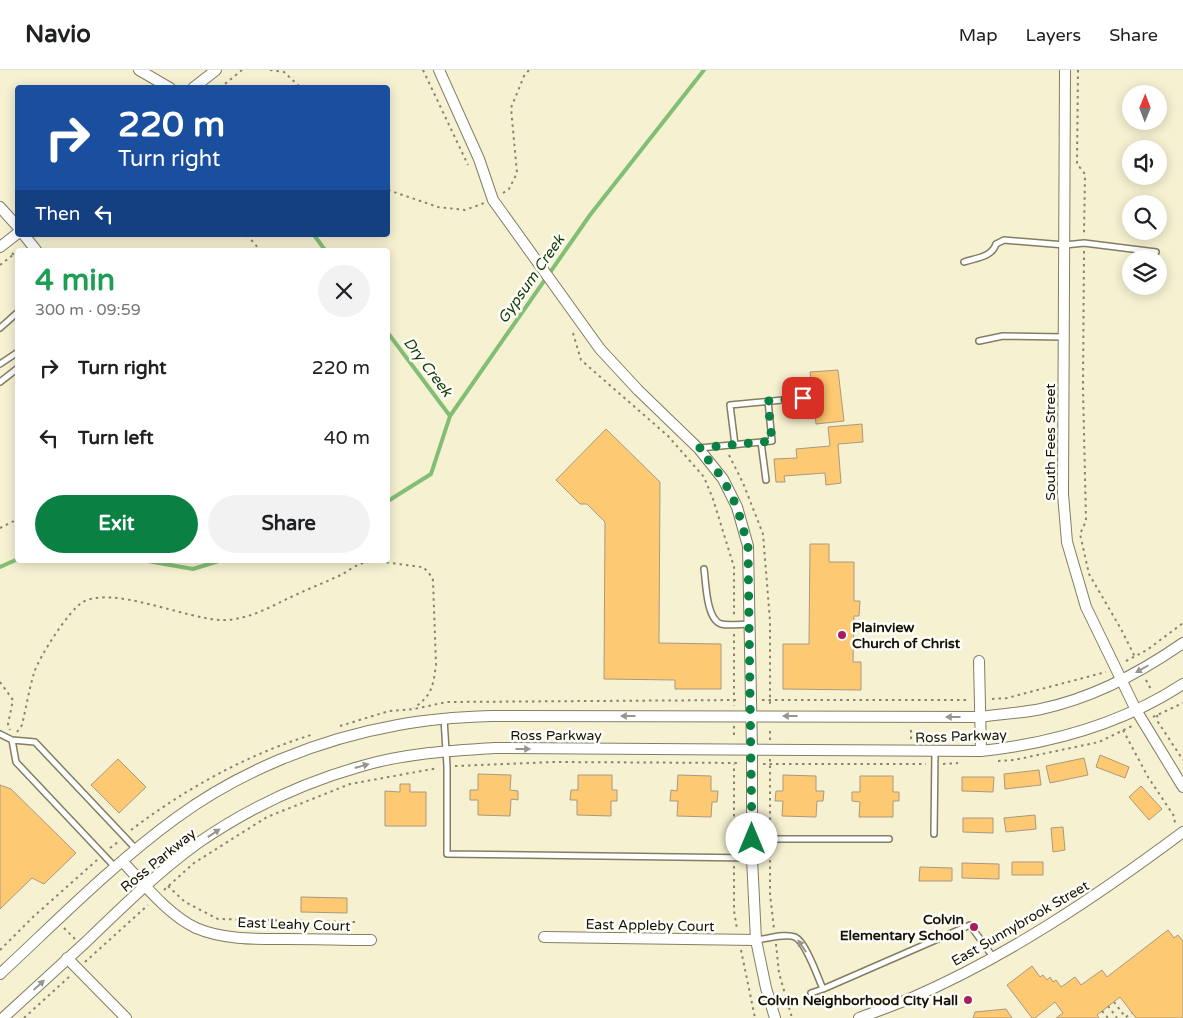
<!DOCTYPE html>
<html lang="en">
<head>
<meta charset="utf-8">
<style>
	:root { --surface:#fff; --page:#f2f2f2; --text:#202124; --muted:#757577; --line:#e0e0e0; --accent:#0b8043 }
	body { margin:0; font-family:"Varela Round",sans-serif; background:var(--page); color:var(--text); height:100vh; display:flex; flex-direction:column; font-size:19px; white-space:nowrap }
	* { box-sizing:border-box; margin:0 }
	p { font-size:16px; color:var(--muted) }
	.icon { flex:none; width:28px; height:28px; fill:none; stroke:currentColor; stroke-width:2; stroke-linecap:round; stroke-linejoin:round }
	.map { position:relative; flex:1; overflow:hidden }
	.drawer { position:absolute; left:15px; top:178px; width:375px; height:315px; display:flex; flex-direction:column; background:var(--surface); border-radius:5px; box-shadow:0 2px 12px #0003 }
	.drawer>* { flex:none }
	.guide { position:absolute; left:15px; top:15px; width:375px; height:152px; border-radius:5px; box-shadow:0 2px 12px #0003; background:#1a4fa0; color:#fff; overflow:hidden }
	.needle { width:32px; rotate:1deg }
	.buttons { position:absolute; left:1122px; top:15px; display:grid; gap:10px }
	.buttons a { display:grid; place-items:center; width:45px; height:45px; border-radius:50%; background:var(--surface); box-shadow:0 2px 12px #0003; font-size:25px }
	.pin { position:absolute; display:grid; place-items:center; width:42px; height:42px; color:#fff; margin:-21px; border-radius:10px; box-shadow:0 2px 8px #0006 }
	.me { position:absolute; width:55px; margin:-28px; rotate:0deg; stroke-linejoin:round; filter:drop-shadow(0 0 4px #0008) }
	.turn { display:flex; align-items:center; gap:18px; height:105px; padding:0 20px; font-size:22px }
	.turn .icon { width:65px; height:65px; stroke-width:2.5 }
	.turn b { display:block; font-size:35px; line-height:42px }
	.then { display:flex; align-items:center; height:48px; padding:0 20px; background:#0003; gap:10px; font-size:19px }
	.round { display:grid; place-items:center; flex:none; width:52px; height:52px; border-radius:26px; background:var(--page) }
	.headline { display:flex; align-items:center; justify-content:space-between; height:85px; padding:0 20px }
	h1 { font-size:30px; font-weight:800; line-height:38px; color:#1e9e55 }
	.cta { display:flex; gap:10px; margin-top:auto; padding:10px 20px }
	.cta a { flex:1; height:58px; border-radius:30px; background:var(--accent); color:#fff; font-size:20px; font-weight:800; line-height:58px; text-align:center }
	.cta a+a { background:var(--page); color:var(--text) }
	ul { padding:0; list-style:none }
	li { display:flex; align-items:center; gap:15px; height:70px; padding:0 20px }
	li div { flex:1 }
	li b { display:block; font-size:19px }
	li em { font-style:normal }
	header { display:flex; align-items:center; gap:30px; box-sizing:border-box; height:70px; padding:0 25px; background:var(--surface); border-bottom:1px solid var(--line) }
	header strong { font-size:24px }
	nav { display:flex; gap:28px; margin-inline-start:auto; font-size:18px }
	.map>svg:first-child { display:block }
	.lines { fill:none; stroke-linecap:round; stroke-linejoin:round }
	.stream { stroke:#82bf76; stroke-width:4 }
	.building { fill:#fdc972; stroke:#aa997f }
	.service-casing { stroke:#837e62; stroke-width:8 }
	.minor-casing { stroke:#837e62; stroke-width:12 }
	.path { stroke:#88846e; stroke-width:2; stroke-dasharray:2.5 4; stroke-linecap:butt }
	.service { stroke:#fff; stroke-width:5 }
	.minor { stroke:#fff; stroke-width:10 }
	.oneway { fill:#969590 }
	.route { stroke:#0b8043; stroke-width:9; stroke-dasharray:0 16.2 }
	.poi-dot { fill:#a71d62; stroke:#fefdf7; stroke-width:2 }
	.labels { text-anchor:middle; stroke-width:5; stroke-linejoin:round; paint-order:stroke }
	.street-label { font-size:14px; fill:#151308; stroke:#fefdf7 }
	.poi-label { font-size:14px; font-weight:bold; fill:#151308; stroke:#fefdf7; text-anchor:end }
	.water-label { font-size:15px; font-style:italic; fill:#133c0a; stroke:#fefdf7 }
</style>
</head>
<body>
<header>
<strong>Navio</strong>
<nav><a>Map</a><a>Layers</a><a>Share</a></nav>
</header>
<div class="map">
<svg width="1183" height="948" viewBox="0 0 1183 948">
	<rect width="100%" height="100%" fill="#f6f1d1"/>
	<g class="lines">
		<path class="stream" d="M314,165L325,180
			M388,263L450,346
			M388,431L431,404L450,346L590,145L704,0
			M142,490L193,499L222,490
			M0,497L18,489"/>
	</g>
	<path class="building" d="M838,300L844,351L816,354L810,302Z
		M862,354L863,372L838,374L841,413L826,415L825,403L784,406L785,412H776L774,389L797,388L796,379L830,376L828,357Z
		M606,359L660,412L659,573L721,574V619H675V610L604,609L605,452L587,434H580L556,410Z
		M810,474H829V492H854V531H860L859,546H854L853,592H861V620L783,619V574H809Z
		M1100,685L1129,697L1125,708L1096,697Z
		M1084,688L1088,705L1050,713L1046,696Z
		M118,689L146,717L119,743L91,715Z
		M1039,700L1041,715L1005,719L1004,704Z
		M478,704L511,705L510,720L518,721V730L511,729L510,746L478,745V730H470V720H478Z
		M578,705H612V720H617V731H611V746L577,745V730H570L571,720H578Z
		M678,705L711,706V721H718L717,732H712L711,747L677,746L678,731H670L671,720L677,721Z
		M783,705L816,706V721H824L823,731H817L816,747L782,746L783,731H775L776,721H783Z
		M860,706H893V722H899V731H893V747H859L860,732L852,731V722H860Z
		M962,707H994L993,722L962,721Z
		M400,714H410V722H426V756H385V721L400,722Z
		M0,715L11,719L76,783L44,814L32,808L0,839Z
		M1141,716L1162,739L1149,750L1129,727Z
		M1035,745L1036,759L1006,762L1004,748Z
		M963,748H993V763L963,762Z
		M1063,757L1065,780L1053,782L1051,758Z
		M1012,792H1043V805H1012Z
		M962,793L999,794V809L962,808Z
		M920,797L952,798V811H919Z
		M301,827L347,828V843L301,842Z
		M1168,860L1174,868L1178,865L1183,871V948H1136L1120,927L1097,945L1099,948H1056L1063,943L1055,932L1035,948H1032L1007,915L1032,896L1040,907L1043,905L1047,910L1050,907L1053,912L1056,910L1061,917L1075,907L1081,915L1102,900L1107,907Z
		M1006,939L1012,948H973L975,942Z"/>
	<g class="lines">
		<defs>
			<path id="service" d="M964,192C976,188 992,187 996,174L1004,170L1065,175L1084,173L1156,182
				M0,258L18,242
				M979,271L1003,266L1064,267
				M0,294L18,282
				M0,312L18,298
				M761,372L766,410
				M735,375L730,335L803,328
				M700,378L772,371L768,331
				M704,499C706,512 706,549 721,554C729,556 741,554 749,554
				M444,649L447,696V784L752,788
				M0,664L12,670L35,672L136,779
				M12,670L16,692L115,797
				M934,764L935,681
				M752,769H889
				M756,870C767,869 785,863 795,867C806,872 818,908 823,919
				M811,923L823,919L970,855L993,887"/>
			<path id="minor" d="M139,0L170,18
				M439,0L479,89L493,130L600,279L638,320L699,379L723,409L737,437L748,476L752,680V788L756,870L766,918L775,948
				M1065,0L1063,424L1067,472L1086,537L1136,640L1183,717
				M193,18L216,0
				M0,137L18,157
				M24,165L36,180
				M0,177L18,163
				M979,591L981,681
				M122,791C143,813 168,845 196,858C224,870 257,869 287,869C315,869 343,870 371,870
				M544,867L756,870
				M67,888L126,948
				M0,904C57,851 113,794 176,748C240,701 319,669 398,655C429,649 460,647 492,646L980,647C1001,644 1021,643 1041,639C1093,628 1140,603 1183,573
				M3,948C31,922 59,897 87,871C122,837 158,802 198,773C247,739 305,712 362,696C405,683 450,681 494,678L981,681C1054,673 1122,654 1183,614
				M859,948C875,942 892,936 909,929C1007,887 1097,826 1183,762"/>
		</defs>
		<use href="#service" class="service-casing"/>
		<use href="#minor" class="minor-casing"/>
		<path class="path" d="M270,0L284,2L301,18
			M423,0L468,95
			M1078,0L1077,94L1085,104L1084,164
			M220,18L242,0
			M388,120L438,137L465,140L484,133
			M503,123L509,119L517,103L511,38L524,6L529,0
			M247,165L260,180
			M1084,181L1083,318L1086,451L1080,464L1089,504L1121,559L1135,587
			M12,183L18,189
			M0,195L18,181
			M573,263L581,290L668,366L704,407L713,429L734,497V546
			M729,385L743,413L763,464L770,551V635
			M0,458L18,449
			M734,564V636
			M1126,591L1147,580L1183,553
			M1146,610L1152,621
			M0,612L13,630L8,654L10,660
			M992,629L1007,628L1106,602
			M762,630H970
			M1157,645L1158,652L1183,690
			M1153,647L1183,633
			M340,656L389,641L414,639L447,632L740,630
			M734,656V669
			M1123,660L1148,707L1174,746L1175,753
			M17,662L22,655C26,638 29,620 34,603C39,587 69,540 83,532C113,515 188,550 223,550C248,550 270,537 291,527C308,519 326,512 343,504C349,500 356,495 363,493C376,489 408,496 423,497L429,503L433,510L436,595C433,617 432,625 414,638
			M911,669V659
			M770,670V657
			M770,689V760
			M998,691L1014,690L1099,672L1132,656
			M763,694H926
			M943,694L958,693
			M455,696L555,692L741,693
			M131,760C185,719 246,685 311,665
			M770,777V824L774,859
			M110,778L118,772
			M734,779V694
			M734,796V841L737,859
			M168,816L185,832L218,849L355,852
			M164,820L194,793L267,747L350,714L438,698
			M64,858L75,869
			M776,874L779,903L792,948
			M0,880L33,847L97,790
			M741,880L755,948
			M85,892L148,835
			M1114,932L1126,948
			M1108,936L1117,948
			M1102,941L1108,948
			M1126,947L1132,943
			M24,948L70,906"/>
		<use href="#service" class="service"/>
		<use href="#minor" class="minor"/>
	</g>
	<defs><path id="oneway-solid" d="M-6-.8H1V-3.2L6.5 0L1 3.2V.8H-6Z" transform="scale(1.25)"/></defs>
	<g class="oneway">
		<use href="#oneway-solid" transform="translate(1142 599) rotate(150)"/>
		<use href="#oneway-solid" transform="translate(628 646) rotate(-180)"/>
		<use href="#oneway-solid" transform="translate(790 646) rotate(-180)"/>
		<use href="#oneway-solid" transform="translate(953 647) rotate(-180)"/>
		<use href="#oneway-solid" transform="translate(523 679)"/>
		<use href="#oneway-solid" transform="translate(362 696) rotate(-16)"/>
		<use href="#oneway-solid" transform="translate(214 763) rotate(-34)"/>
		<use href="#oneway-solid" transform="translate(802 876) rotate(-124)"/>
		<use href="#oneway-solid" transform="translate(39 915) rotate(-43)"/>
	</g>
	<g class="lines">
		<path class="route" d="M752,769L748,476L737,437L723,409L699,378L772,371L768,331L803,328"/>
	</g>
	<g class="poi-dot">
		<circle cx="842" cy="565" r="5"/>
		<circle cx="974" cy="857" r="5"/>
		<circle cx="968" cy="930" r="5"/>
	</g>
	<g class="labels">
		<g class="street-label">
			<text transform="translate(1050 372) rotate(-90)" y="5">South Fees Street</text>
			<text x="556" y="670">Ross Parkway</text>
			<text transform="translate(961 666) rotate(-2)" y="5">Ross Parkway</text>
			<text transform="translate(158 790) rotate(-39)" y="5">Ross Parkway</text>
			<text transform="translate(1020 853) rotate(-30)" y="5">East Sunnybrook Street</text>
			<text transform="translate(294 854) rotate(2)" y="5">East Leahy Court</text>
			<text transform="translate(650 855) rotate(1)" y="5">East Appleby Court</text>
		</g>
		<g class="poi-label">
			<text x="852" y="562" text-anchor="start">Plainview<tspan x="852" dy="16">Church of Christ</tspan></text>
			<text x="964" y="854">Colvin<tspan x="964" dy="16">Elementary School</tspan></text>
			<text x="958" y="935">Colvin Neighborhood City Hall</text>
		</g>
		<g class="water-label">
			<text transform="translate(531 209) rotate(-55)" y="5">Gypsum Creek</text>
			<text transform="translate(428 297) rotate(53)" y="5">Dry Creek</text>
		</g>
	</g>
</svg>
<div class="buttons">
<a><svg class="needle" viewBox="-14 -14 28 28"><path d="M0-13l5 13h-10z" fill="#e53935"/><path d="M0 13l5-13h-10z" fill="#757577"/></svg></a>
<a><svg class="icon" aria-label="sound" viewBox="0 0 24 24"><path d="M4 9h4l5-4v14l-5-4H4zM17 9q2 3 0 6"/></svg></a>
<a><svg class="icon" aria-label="search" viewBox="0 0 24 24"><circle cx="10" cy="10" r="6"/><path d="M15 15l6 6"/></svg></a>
<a><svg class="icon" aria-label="layers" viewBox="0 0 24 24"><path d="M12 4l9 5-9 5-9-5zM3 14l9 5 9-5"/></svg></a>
</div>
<div class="pin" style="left:803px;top:328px;background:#d93025"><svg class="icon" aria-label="arrive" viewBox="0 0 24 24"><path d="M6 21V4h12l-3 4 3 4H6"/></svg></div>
<svg class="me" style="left:752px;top:769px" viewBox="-20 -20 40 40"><circle r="19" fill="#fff"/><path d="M0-13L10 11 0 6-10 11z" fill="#0b8043"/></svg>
<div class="guide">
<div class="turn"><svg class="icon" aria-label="right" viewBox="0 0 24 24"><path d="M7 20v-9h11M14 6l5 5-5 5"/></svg><div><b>220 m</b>Turn right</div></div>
<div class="then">Then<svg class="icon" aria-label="left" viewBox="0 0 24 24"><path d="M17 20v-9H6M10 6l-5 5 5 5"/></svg></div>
</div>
<section class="drawer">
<div class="headline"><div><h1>4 min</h1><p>300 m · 09:59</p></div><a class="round"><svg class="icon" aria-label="close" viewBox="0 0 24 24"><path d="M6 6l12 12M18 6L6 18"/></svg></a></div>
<ul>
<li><svg class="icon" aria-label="right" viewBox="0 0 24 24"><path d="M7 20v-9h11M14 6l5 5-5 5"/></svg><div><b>Turn right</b></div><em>220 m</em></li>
<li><svg class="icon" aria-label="left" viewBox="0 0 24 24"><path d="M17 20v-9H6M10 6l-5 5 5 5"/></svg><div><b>Turn left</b></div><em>40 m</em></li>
</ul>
<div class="cta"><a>Exit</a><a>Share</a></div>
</section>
</div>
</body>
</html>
